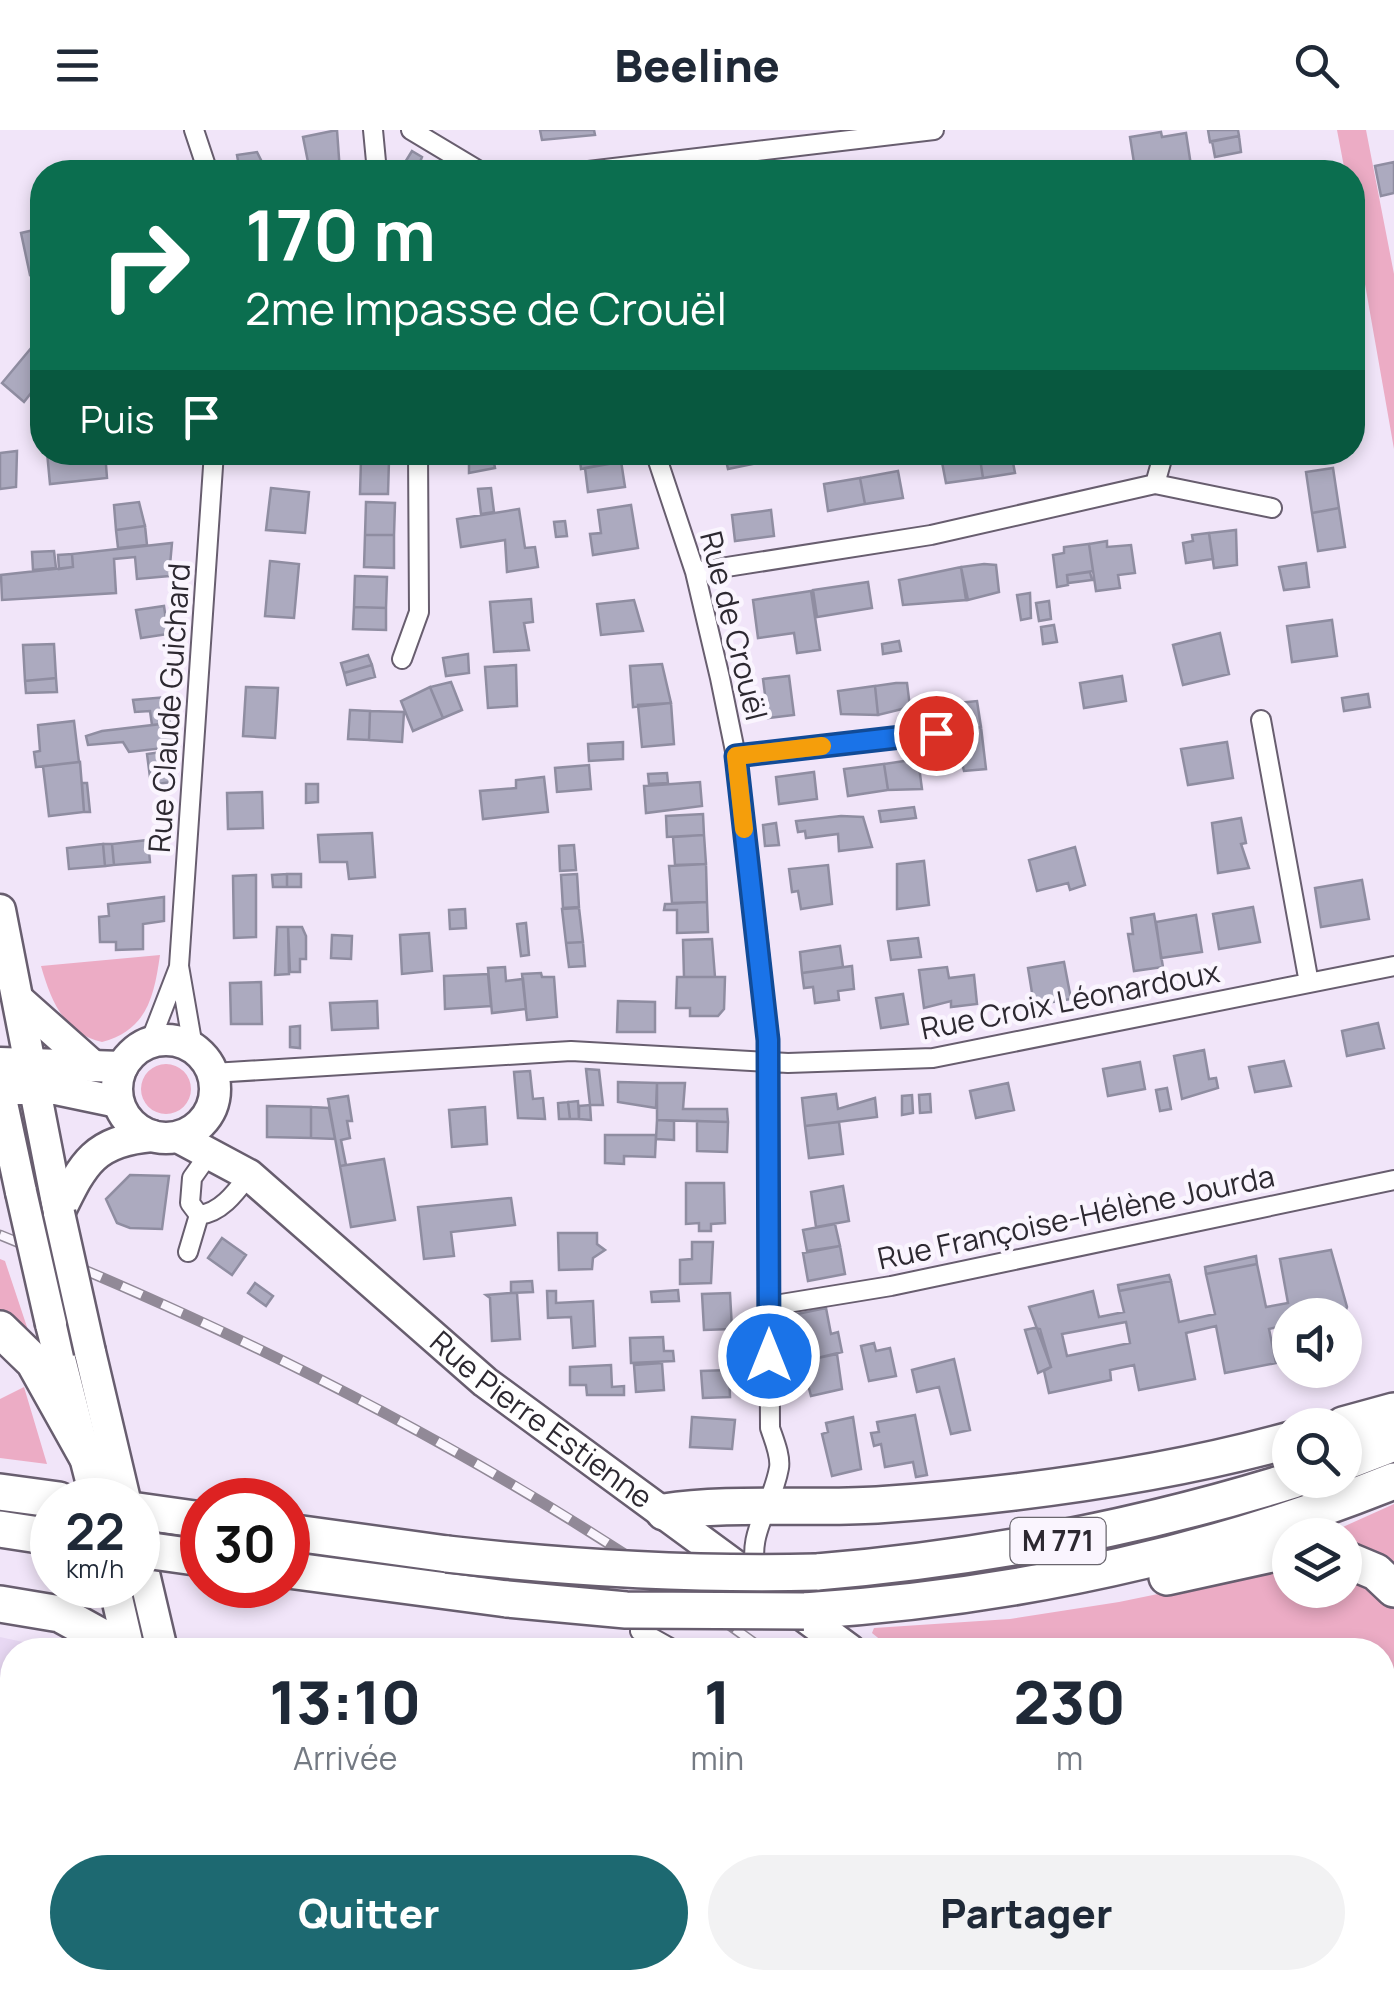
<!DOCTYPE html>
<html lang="fr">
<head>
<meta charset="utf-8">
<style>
	:root { --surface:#fff; --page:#f2f2f3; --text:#1f2937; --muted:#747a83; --accent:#1d6971 }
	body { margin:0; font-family:Manrope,sans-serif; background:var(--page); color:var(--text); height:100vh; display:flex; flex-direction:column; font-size:38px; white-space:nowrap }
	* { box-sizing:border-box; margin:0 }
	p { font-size:32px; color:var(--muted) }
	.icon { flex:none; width:55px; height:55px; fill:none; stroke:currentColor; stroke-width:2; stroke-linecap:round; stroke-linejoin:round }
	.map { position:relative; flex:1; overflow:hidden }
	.side { position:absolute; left:0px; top:1508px; width:1395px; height:352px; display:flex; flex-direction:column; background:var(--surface); border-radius:40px 40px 0 0; box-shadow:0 5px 15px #0003 }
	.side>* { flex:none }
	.guide { position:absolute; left:30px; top:30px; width:1335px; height:305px; border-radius:40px; box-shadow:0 5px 15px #0003; background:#0b6e4f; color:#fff; overflow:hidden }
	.tools { position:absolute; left:1272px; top:1168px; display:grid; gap:20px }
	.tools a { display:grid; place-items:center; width:90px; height:90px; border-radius:50%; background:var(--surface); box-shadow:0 5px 15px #0003; font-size:50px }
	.speed { position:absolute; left:30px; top:1348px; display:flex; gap:20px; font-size:50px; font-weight:700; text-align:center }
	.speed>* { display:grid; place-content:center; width:130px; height:130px; border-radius:50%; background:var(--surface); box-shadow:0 5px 15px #0003; line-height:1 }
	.speed small { font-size:25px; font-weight:400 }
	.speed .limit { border:15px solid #d22; background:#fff; color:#111 }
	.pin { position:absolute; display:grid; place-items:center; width:85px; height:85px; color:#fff; margin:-42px; border:5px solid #fff; border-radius:50%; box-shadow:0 2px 10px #0007 }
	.me { position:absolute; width:110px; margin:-55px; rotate:0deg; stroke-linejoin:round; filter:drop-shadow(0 0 8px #0008) }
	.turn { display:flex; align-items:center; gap:35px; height:210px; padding:0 50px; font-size:45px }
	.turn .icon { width:130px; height:130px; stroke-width:2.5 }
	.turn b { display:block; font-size:70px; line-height:85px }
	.then { display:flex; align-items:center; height:95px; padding:0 50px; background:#0003; gap:20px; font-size:38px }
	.eta { display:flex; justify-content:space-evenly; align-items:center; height:170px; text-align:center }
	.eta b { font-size:60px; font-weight:800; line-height:70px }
	.cta { display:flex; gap:20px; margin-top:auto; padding:20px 50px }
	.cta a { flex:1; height:115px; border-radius:60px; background:var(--accent); color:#fff; font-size:40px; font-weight:800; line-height:115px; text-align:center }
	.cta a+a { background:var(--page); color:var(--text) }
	header { display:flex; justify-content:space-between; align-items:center; height:130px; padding:0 50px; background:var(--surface); font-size:45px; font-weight:800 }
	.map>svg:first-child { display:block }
	.built { fill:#e8d8f3 }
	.green { fill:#ecacc5 }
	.building { fill:#acaabf; stroke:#8f8da1; stroke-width:2.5; fill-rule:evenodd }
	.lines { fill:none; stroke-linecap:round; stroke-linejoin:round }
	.street-casing { stroke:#685e6f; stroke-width:22 }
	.primary-casing { stroke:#685e6f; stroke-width:35 }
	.highway-casing { stroke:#685e6f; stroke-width:40 }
	.street { stroke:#fff; stroke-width:18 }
	.primary { stroke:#fff; stroke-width:30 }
	.highway { stroke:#fff; stroke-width:35 }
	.rail-casing { stroke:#918997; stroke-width:11 }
	.rail { stroke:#faf5fe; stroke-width:8; stroke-dasharray:22; stroke-linecap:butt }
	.primary-bridge-casing { stroke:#685e6f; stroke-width:35; stroke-linecap:butt }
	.highway-bridge-casing { stroke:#685e6f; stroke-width:40; stroke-linecap:butt }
	.primary-bridge { stroke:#fff; stroke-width:30 }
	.highway-bridge { stroke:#fff; stroke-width:35 }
	.route-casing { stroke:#114b97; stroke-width:25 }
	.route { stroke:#1a73e8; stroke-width:18 }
	.slow { stroke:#f59e0b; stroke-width:18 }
	.labels { text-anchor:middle; stroke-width:9; stroke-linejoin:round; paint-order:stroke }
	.shield { fill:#faf5fe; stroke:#6a666e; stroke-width:2.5 }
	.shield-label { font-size:28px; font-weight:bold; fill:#2d2931 }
	.street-label { font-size:30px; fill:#2d2931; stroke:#faf5fe }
</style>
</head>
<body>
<header><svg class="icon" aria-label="menu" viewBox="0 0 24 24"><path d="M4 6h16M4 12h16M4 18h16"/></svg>Beeline<svg class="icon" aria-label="search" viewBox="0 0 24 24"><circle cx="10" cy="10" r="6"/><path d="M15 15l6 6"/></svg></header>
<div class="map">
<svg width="1394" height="1859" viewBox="0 0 1394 1859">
	<rect width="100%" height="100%" fill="#f1e5f9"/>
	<path class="built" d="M0,1507L60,1520H12V1779L0,1780Z"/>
	<path class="green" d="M1337,0H1366L1394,144V319L1353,86L1352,42H1345Z
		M160,825C154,867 147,900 102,912C64,903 51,871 41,836Z
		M141 959a25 25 0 1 1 50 0a25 25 0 1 1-50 0Z
		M0,1129L5,1131L29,1203L0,1180Z
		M24,1257L47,1334L0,1328V1269Z
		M1394,1374V1441L1345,1418V1405H1325Z
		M1279,1439H1290V1460H1345V1444L1394,1473V1646L1383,1656L1382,1520H893L872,1503L874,1498L1010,1489L1119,1472Z
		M518,1848H864L867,1859H520Z
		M984,1848H1073L1084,1859H987Z"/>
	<path class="building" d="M337,0L340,42H310L303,7Z
		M540,0H594L595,5L542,10Z
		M1208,0H1238L1239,6L1210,12Z
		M1161,2L1162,7L1186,3L1192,42H1164L1163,35L1135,39L1130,7Z
		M1239,6L1241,22L1215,27L1212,11Z
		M412,21L422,27L416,42H399Z
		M257,22L264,36L261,42H240L237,25Z
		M1394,32V63L1381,66L1375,36Z
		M42,98V142L30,145L21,103Z
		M42,205V249L24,272L2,253Z
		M17,321L16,357L0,359V323Z
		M47,322H105L107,348L50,354Z
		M361,322H389V330L361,329Z
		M469,322H492L495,338L469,343Z
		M579,322H624L625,331L581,339Z
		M724,322H759L762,332L728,339Z
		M951,322H979L983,348L946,353L941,327Z
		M979,322H1011L1015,343L983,348Z
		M361,329L389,330L388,364H360Z
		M621,331L625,357L588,362L585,338Z
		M1333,338L1339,378L1312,383L1306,342Z
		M898,341L903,368L865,374L860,348Z
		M860,348L865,374L828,381L824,354Z
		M271,358L309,362L305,403L266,400Z
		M491,358L494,382L481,384L478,359Z
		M139,372L145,396L116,400L114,375Z
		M366,372L395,373L394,405H365Z
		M631,375L638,418L593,425L590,404L601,403L598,380Z
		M1339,378L1345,417L1318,421L1312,383Z
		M519,379L525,418L535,417L538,437L507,442L505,410L461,417L457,389Z
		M771,380L774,406L735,411L732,385Z
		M565,391L567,406L556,407L554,392Z
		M145,396L147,415L118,418L116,400Z
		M1236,400L1237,435L1214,438L1209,403Z
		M1209,403L1213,429L1186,433L1183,413L1193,411L1192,405Z
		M365,405H394V438L364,437Z
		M1107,411V417L1131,415L1135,443L1118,445L1120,458L1096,461L1089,414Z
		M172,413L169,446L137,449L135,427L114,429L116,463L2,470L1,445L73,437L72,424Z
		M1089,414L1093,441L1067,445L1068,455L1057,457L1053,425L1064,423V417Z
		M54,421L56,438L33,440L32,422Z
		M72,424L73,437L59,439L58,425Z
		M270,431L299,434L294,488L265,486Z
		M1306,433L1309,457L1284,460L1279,437Z
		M984,434L996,435L999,462L968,470L961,437Z
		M961,437L966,470L903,475L899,450Z
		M1090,442L1092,450L1068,453L1067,445Z
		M355,446L387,447L386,478L354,477Z
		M868,452L872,478L817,487L813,460Z
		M811,461L820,520L797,523L794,503L758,508L753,470Z
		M1030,463L1031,488L1021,490L1017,465Z
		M531,469L533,492L524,493L529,520L494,522L490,472Z
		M634,470L643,501L601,505L597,474Z
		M1049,471L1051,489L1039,491L1036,473Z
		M164,476L168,504L141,508L136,480Z
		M354,477L386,478V500L353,499Z
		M1332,490L1337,526L1292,532L1287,496Z
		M1054,495L1057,512L1043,514L1041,497Z
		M1220,503L1229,544L1183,555L1173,515Z
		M899,511L901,521L883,524L882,514Z
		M54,514L56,548L25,551L23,515Z
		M468,524L469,543L446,546L443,528Z
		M368,525L372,535L344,543L341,533Z
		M662,534L671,573L633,577L630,536Z
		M372,535L375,547L347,555L344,543Z
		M516,535L517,576L488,578L485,537Z
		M789,546L794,585L768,588L763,549Z
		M1122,546L1126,571L1084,578L1080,553Z
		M56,548L57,562L26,563L25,551Z
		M451,552L462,580L443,588L430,557Z
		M896,553H907L910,577L878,585L875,556Z
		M875,556L878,585L841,584L838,561Z
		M246,557L278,558L275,608L243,606Z
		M430,557L443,588L413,601L401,571Z
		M1368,564L1370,577L1344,581L1342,568Z
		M167,567L170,593L152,595L150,581L135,582L133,570Z
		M977,571L981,597L954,600L952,583L958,582V573Z
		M671,573L674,614L642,617L638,575Z
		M350,580L370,581L369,610L348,609Z
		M370,581L404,582L402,612L369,610Z
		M74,591L79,632L36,637L34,622L40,621L38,595Z
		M170,593L173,617L129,622L123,612L88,615L86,606L102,601Z
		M981,597L986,639L964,641L954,600Z
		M623,612V629L589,631L588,614Z
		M1227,612L1233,648L1188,655L1181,619Z
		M176,620L178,637L170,639L171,652L151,655L147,624Z
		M918,629L922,659L888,660L884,634Z
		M80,632L84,682L49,686L43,636Z
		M884,634L888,660L848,666L844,639Z
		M589,635L591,659L557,662L555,638Z
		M814,642L817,669L779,674L776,647Z
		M667,643L668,653L649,654L648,644Z
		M544,647L548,682L483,689L480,661L516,658V650Z
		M700,652L702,676L646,683L644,656Z
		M82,653H87L90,682H84Z
		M306,654H318V672L306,673Z
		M262,662L263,698L228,699L227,663Z
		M914,677L916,688L881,692L879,681Z
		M703,684L704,705L667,707L666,686Z
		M841,686L863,687L872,717L839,721L838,704L806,708L805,701L798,702L796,691Z
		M1241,688L1246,713L1241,714L1249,738L1218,743L1212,693Z
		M776,693L779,715L765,716L763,695Z
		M372,703L375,747L349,749L347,732H320L318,705Z
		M704,705L706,734L675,735L673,707Z
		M148,710L150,732L114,735L112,714Z
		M103,714L105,736L69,739L67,718Z
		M103,714H112L114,735L105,736Z
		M574,715L576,740L560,741L559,716Z
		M1075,717L1085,755L1070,760L1068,753L1037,761L1029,730Z
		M924,731L929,775L897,779V734Z
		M706,734L707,772L672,773L669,736Z
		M828,735L832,774L801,779L798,761L792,762L789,739Z
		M287,744H301V757H287Z
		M287,744V757H273L272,745Z
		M577,744L579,777L563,778L561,745Z
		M256,745V807L234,808L233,746Z
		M1362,750L1369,789L1321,797L1315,758Z
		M164,767V791L143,794V819L116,820V812H100L99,787L109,786L108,774Z
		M707,772L708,802L677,803V780H664L665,774Z
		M1253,777L1260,812L1219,819L1213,784Z
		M579,778L583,812L566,813L562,779Z
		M465,779L466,798L450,799L449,780Z
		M1154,784L1163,837L1134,841L1128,804H1133L1131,788Z
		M1196,785L1202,822L1161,828L1156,792Z
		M526,793L529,825L521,826L517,794Z
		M277,797H288L289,844L275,845Z
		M288,797H302L306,806V829H300V842H290Z
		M429,803L432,841L402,844L400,805Z
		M332,805L352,806L351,829L331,828Z
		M918,808L921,827L891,830L888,811Z
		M712,809L715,847H684L683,810Z
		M583,812L585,836L569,837L566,813Z
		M840,816L843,837L802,843L800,822Z
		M1064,832L1071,869L1034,875L1028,838Z
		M852,836L854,859L838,861L839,870L815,873L813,857L804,858L802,843Z
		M505,837L506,851L523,849L526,879L492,883L488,838Z
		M947,837L949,848L974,845L977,874L951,877V871L924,878L919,840Z
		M541,843L542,847H554L557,887L527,890L522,844Z
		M488,844L491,876L445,879L444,846Z
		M677,847H725L724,879L718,886H690V878H676Z
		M261,852L262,894H231L230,853Z
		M903,864L908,894L881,898L876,868Z
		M377,871L378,898L332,900L330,873Z
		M618,871L655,872V902H617Z
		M1378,893L1384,918L1347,926L1342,901Z
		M300,896V918L290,917V897Z
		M1204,920L1209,949L1216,948L1218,958L1182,969L1174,926Z
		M1284,931L1291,956L1255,962L1249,937Z
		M1140,932L1145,959L1108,966L1103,939Z
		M586,939L599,940L603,975H590Z
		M530,941L533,969L543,968L545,989L518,988L514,942Z
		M618,952L657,953L656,978L618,972Z
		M657,953H685L683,979H727L728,992L657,990Z
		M1008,953L1014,980L976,988L970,961Z
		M1167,958L1171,979L1160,981L1156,960Z
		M836,964L838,979L875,968L877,987L805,996L802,968Z
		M930,964L931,982L920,983L919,965Z
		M912,965L913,983L902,985V966Z
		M348,966L352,991H347L350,1008L341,1010L346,1035L340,1036L328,969Z
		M578,971L579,989H570L568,972Z
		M568,972L570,989H559L558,973Z
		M590,975L591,990L579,989V976Z
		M267,976L311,977V1008L267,1007Z
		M311,977L329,978L335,1009L311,1008Z
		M485,977L487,1014L452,1017L449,980Z
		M657,990L674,991V1010L656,1009Z
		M697,991L728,992L727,1022L697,1021Z
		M839,992L843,1024L809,1028L805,996Z
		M605,1005H656L655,1027L624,1026V1034L605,1033Z
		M384,1029L395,1090L351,1097L340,1036Z
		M130,1045L169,1046L162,1099L130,1098L117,1093L106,1069Z
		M686,1053H724L725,1093L711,1094V1101H699V1093L686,1094Z
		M843,1056L849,1091L816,1097L811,1062Z
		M511,1068L515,1095L451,1102L454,1126L424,1129L418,1077Z
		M835,1094L840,1116L807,1121L803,1100Z
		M558,1103H597V1114L605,1120L593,1128L592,1139L559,1140Z
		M222,1108L246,1125L232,1145L208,1128Z
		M692,1112H713L711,1153L680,1154V1130L692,1129Z
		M840,1116L845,1144L808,1151L803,1123Z
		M1331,1120L1347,1177L1344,1185H1290V1194L1269,1199L1276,1233L1225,1243L1216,1196L1186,1203L1195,1249L1139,1260L1134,1235L1110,1240L1111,1250L1049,1263L1044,1241L1051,1237L1029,1177L1093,1161L1099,1187L1124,1182L1119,1161L1171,1151L1179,1192L1215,1184L1206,1144L1257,1134L1266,1177L1288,1173L1280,1129ZM1126,1192L1130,1213L1067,1226L1062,1204Z
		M1256,1126L1257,1134L1206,1144L1205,1137Z
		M1169,1145L1171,1151L1119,1161L1118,1155Z
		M532,1151L533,1162L511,1163V1152Z
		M255,1153L273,1166L266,1176L248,1163Z
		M678,1160L679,1171L652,1172L651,1162Z
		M547,1161H556V1173L593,1171L595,1216L573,1218L571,1187L548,1188Z
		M511,1163H517L520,1209L492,1211L490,1168L486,1165Z
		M730,1163L732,1199L704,1200L702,1164Z
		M826,1178L831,1204L838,1202L842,1222L805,1231L797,1184Z
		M1034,1198L1040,1199L1051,1237L1038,1243L1025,1200Z
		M663,1207L664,1221H673L674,1231L631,1233L630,1208Z
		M874,1213L876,1221L890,1218L896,1246L869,1251L861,1216Z
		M837,1224L842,1259L811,1266L805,1243L811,1242L808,1230Z
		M954,1229L970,1300L951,1304L939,1257L917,1262L912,1240Z
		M662,1233L664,1260L636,1262L634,1235Z
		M611,1235L612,1257L624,1256V1265H587L586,1255H570V1237Z
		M729,1240L730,1267L703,1268L701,1241Z
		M915,1285L927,1345L916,1347L913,1332L885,1337L881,1314L874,1316L871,1303L879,1302L877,1292Z
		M692,1287L735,1290L732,1319L690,1317Z
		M853,1287L861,1339L832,1346L822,1304L828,1302L826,1293Z
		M0,1562H12V1671H0Z
		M90,1848H127L128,1859H92Z
		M280,1848H341L342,1859H317L316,1854H308V1859H281Z"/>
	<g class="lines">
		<defs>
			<path id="street" d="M194,0L208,42
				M373,0L377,42
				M411,0L481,42
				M580,42L934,0
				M655,322L695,442L720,548L736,626L758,812L768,910L770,1298C774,1310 781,1326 779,1338C772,1378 744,1406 758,1446
				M1155,354L1164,322
				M695,442L931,405L1155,354L1272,378
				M402,529L419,482L418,322
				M1261,590L1309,853
				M736,626L936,603
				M150,912L179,837
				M193,917L179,836L214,322
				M213,943L571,921L788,933L933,928L1394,836
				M199,1085L190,1073L192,1048L209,1024
				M199,1085C221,1083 236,1062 249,1045
				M188,1122L199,1085
				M769,1176L891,1156L1394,1050
				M640,1501L674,1520
				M1089,1848L1101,1859
				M1256,1848L1283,1859
				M1327,1848L1351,1859"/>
			<g id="primary">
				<path d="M0,780L59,1083"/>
				<path d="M21,872L93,936"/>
				<circle cx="166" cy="959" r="49"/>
				<path d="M0,933L122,937"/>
				<path d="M0,959H56L118,972"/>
				<path d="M0,964L21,1062"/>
				<path id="s1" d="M178,1007L249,1045L485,1252L850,1520"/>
				<path d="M59,1083C83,1034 93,1011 152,1006"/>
				<path d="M51,1194L96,1370"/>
				<path d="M90,1222L125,1370"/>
				<path d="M138,1418L162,1520"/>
				<path d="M114,1455L129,1520"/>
				<path d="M203,1848L205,1859"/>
				<path d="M238,1848L241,1859"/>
			</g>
			<path id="highway" d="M0,1199L34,1232L86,1325
				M1343,1295L1394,1281
				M1345,1332L1394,1313
				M0,1362L59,1370
				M138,1381L202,1390
				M664,1382C728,1372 809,1379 877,1375C1016,1365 1156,1347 1290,1310
				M0,1399L52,1407
				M288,1402L447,1424
				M1345,1429L1376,1442L1394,1459
				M288,1440L507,1469
				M817,1442C981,1428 1136,1399 1293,1350
				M1167,1447L1290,1420
				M0,1474L60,1484L125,1520
				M804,1481C1007,1468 1205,1427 1394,1351
				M1382,1671L1394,1662
				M1382,1706L1394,1699"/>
		</defs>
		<use href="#street" class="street-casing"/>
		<use href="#primary" class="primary-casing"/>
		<use href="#highway" class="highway-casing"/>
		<use href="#street" class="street"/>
		<use href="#primary" class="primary"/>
		<use href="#highway" class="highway"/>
		<defs>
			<path id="rail" d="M0,1105C271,1214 528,1347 764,1520
				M1138,1848L1150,1859
				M1157,1848L1170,1859"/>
		</defs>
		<use href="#rail" class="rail-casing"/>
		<use href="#rail" class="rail"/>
		<defs>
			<path id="primary-bridge" d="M21,1062L51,1194
				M59,1083L90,1222"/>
			<path id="highway-bridge" d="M138,1419L202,1428
				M447,1424C571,1438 692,1445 817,1442
				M507,1469L626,1480L804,1481"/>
		</defs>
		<use href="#primary-bridge" class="primary-bridge-casing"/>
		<use href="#highway-bridge" class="highway-bridge-casing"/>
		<use href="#primary-bridge" class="primary-bridge"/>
		<use href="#highway-bridge" class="highway-bridge"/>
	</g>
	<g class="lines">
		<defs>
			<path id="route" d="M769,1226L768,910L736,626L936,603"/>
		</defs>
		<use href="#route" class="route-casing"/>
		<use href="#route" class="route"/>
		<path class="slow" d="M744,699L736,626L822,616"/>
	</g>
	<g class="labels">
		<rect class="shield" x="1010.5" y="1388" width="95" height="46" rx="8"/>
		<g class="shield-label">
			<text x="1058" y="1421">M 771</text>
		</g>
		<g class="street-label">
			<text transform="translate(733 496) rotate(76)" y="10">Rue de Crouël</text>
			<text transform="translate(170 578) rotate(-86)" y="10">Rue Claude Guichard</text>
			<text transform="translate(1070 871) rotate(-11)" y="10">Rue Croix Léonardoux</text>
			<text transform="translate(1076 1088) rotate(-12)" y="10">Rue Françoise-Hélène Jourda</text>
			<text dy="10" stroke="none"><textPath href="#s1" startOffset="462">Rue Pierre Estienne</textPath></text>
		</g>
	</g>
</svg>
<div class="tools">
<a><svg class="icon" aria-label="sound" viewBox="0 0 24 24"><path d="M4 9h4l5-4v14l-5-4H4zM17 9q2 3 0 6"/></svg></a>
<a><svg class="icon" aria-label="search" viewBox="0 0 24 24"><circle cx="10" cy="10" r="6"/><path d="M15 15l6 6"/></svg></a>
<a><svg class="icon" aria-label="layers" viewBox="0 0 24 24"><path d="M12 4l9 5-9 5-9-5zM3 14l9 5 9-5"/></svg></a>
</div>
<div class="speed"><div>22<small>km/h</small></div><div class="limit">30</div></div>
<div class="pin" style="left:936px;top:603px;background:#d93025"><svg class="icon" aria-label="arrive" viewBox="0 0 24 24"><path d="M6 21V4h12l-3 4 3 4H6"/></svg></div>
<svg class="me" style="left:769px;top:1226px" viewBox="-20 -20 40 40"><circle r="17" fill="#1a73e8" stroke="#fff" stroke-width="3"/><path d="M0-11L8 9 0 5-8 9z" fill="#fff"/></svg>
<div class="guide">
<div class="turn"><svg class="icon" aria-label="right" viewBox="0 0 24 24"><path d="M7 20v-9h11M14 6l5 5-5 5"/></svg><div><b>170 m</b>2me Impasse de Crouël</div></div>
<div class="then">Puis<svg class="icon" aria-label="arrive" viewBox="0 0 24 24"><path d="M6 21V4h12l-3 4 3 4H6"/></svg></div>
</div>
<section class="side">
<div class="eta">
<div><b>13:10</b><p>Arrivée</p></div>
<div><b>1</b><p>min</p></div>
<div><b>230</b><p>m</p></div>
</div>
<div class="cta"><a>Quitter</a><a>Partager</a></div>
</section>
</div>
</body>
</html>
